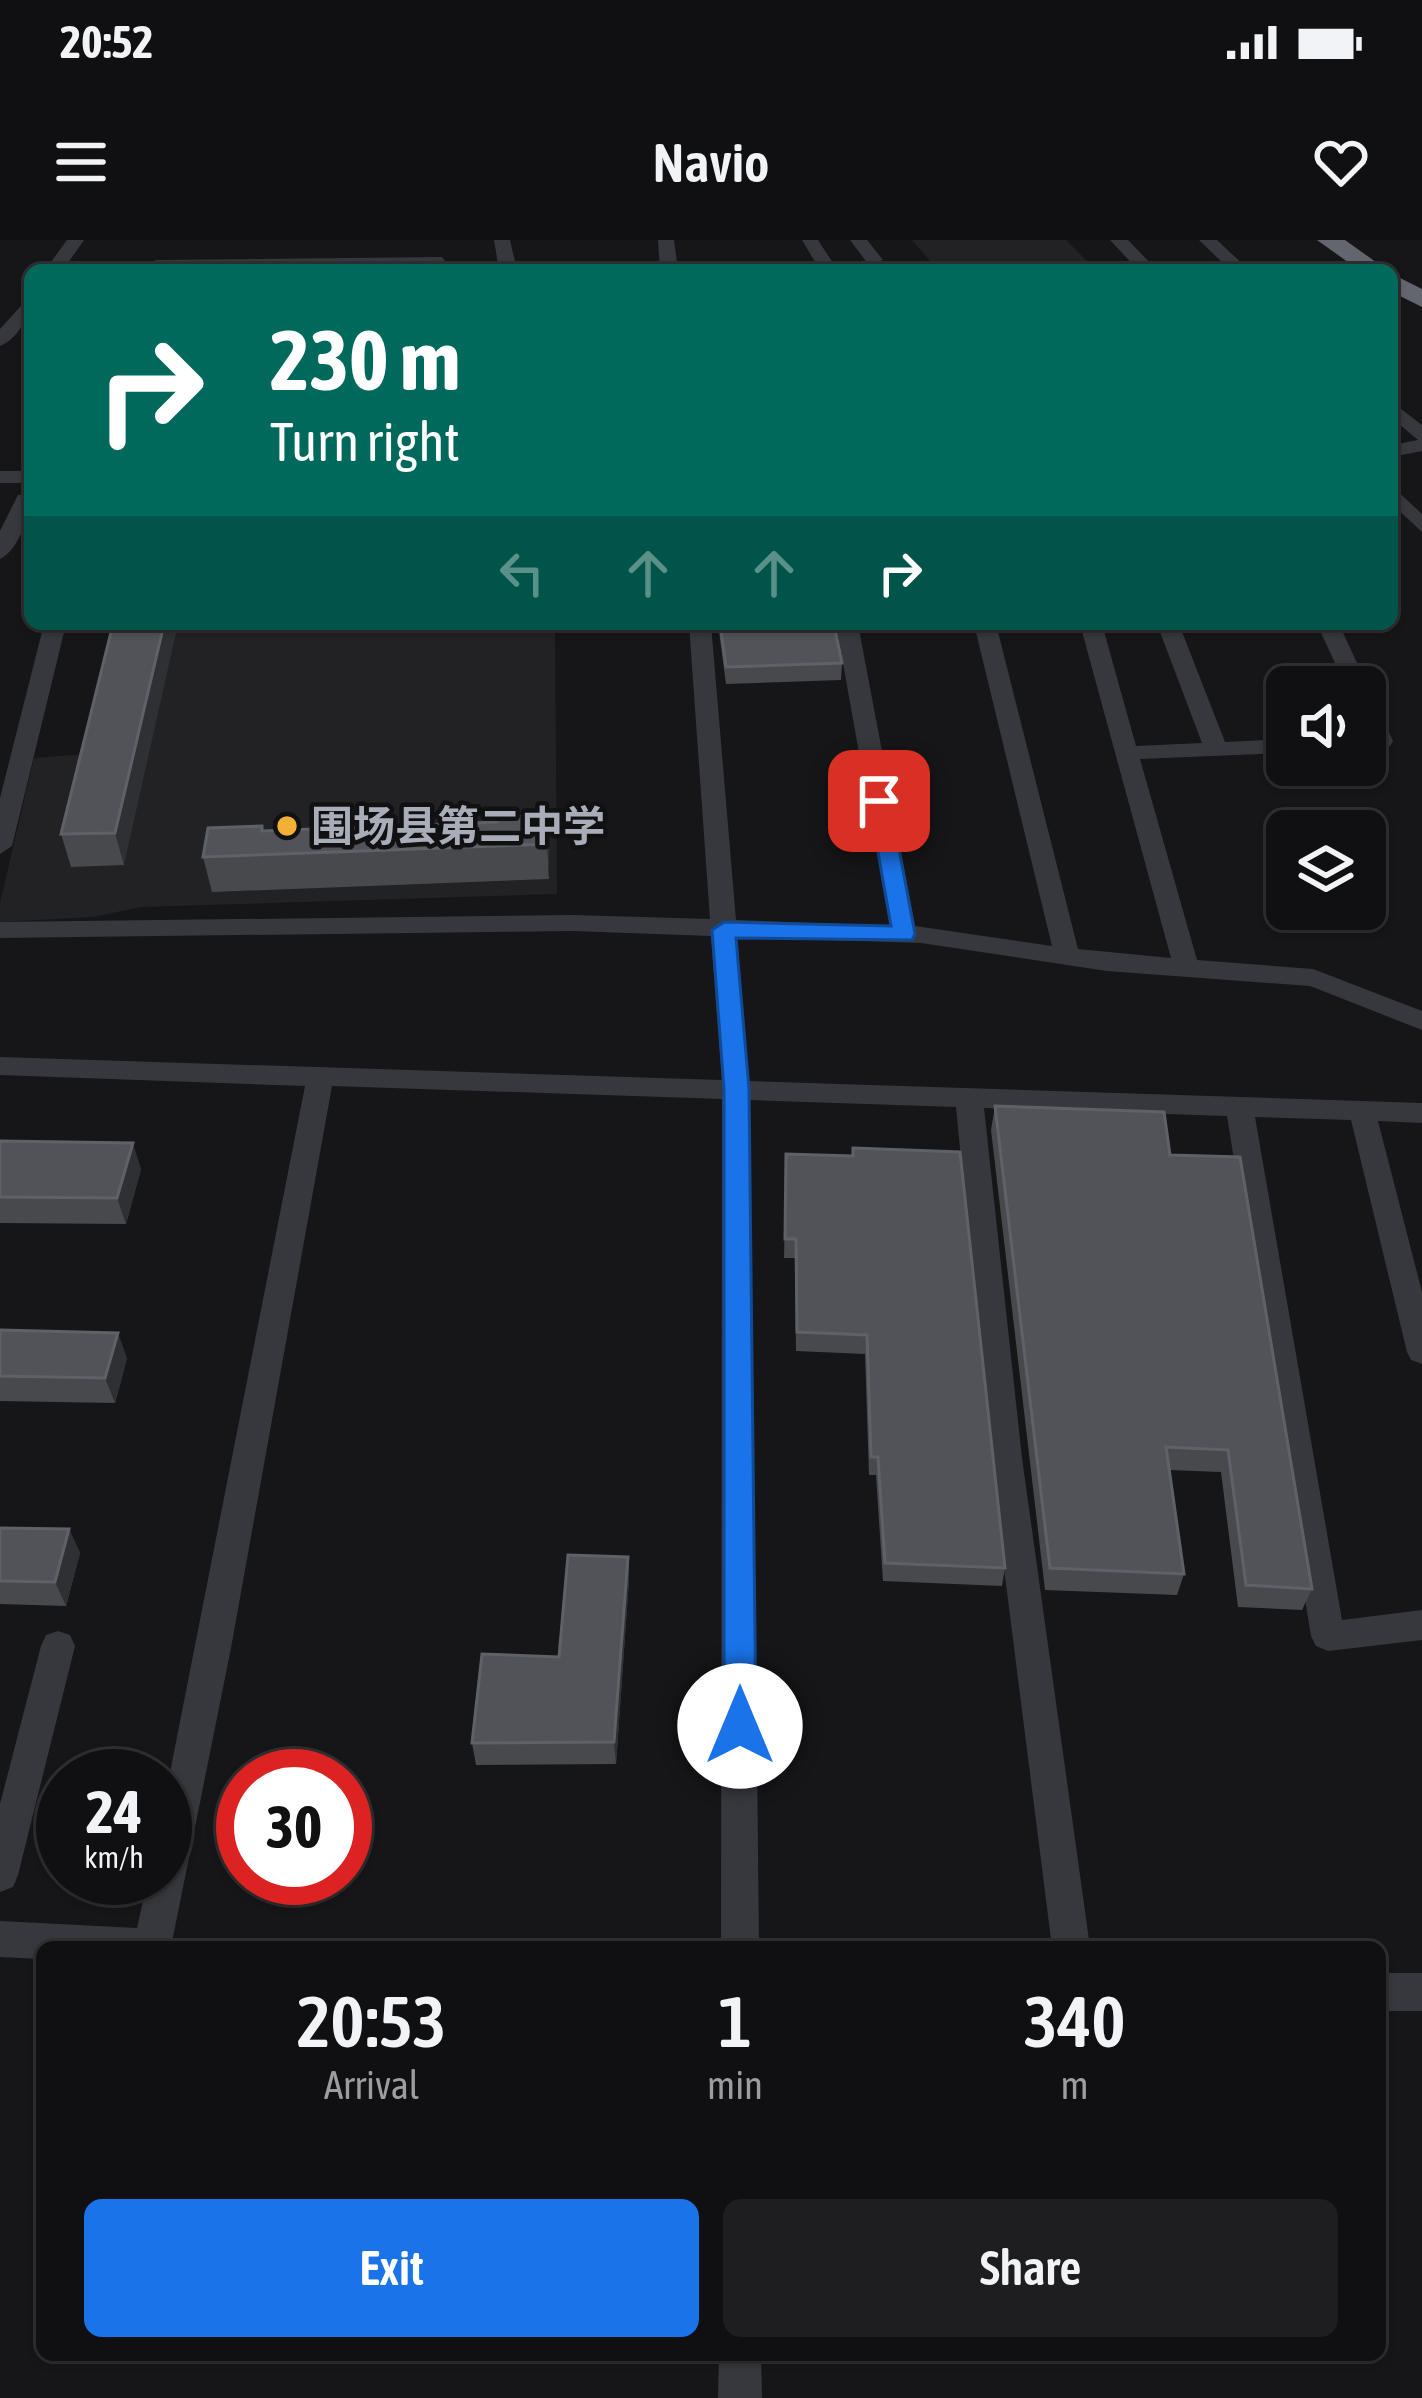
<!DOCTYPE html>
<html lang="en">
<head>
<meta charset="utf-8">
<style>
	:root { --surface:#101012; --page:#1e1e20; --text:#f1f3f6; --muted:#9c9d9f; --line:#303032; --accent:#1a73e8 }
	body { margin:0; font-family:"Asap Condensed","Noto Sans SC",sans-serif; background:var(--page); color:var(--text); height:100vh; display:flex; flex-direction:column; font-size:45px; white-space:nowrap }
	* { box-sizing:border-box; margin:0 }
	p { font-size:39px; color:var(--muted) }
	.icon { flex:none; width:66px; height:66px; fill:none; stroke:currentColor; stroke-width:2; stroke-linecap:round; stroke-linejoin:round }
	.map { position:relative; flex:1; overflow:hidden }
	.panel { position:absolute; left:36px; top:1701px; width:1350px; height:420px; display:flex; flex-direction:column; background:var(--surface); border-radius:18px; box-shadow:0 3px 9px #0004,0 0 0 3px var(--line) }
	.panel>* { flex:none }
	.top-card { position:absolute; left:24px; top:24px; width:1374px; height:366px; border-radius:18px; box-shadow:0 3px 9px #0004,0 0 0 3px var(--line); background:#00695c; color:#fff; overflow:hidden }
	.controls { position:absolute; left:1266px; top:426px; display:grid; gap:24px }
	.controls a { display:grid; place-items:center; width:120px; height:120px; border-radius:18px; background:var(--surface); box-shadow:0 3px 9px #0004,0 0 0 3px var(--line); font-size:60px }
	.speed { position:absolute; left:36px; top:1509px; display:flex; gap:24px; font-size:60px; font-weight:700; text-align:center }
	.speed>* { display:grid; place-content:center; width:156px; height:156px; border-radius:50%; background:var(--surface); box-shadow:0 3px 9px #0004,0 0 0 3px var(--line); line-height:1 }
	.speed small { font-size:30px; font-weight:400 }
	.speed .limit { border:18px solid #d22; background:#fff; color:#111 }
	.pin { position:absolute; display:grid; place-items:center; width:102px; height:102px; color:#fff; margin:-51px; border-radius:24px; box-shadow:0 6px 18px #0006 }
	.me { position:absolute; width:132px; margin:-66px; rotate:0deg; stroke-linejoin:round; filter:drop-shadow(0 0 9px #0008) }
	.turn { display:flex; align-items:center; gap:42px; height:252px; padding:0 48px; font-size:54px }
	.turn .icon { width:156px; height:156px; stroke-width:2.5 }
	.turn b { display:block; font-size:84px; line-height:102px }
	.lanes { display:flex; align-items:center; height:114px; padding:0 48px; background:#0003; justify-content:center; gap:60px; direction:ltr }
	.lanes .off { opacity:.35 }
	.eta { display:flex; justify-content:space-evenly; align-items:center; height:204px; text-align:center }
	.eta b { font-size:72px; font-weight:600; line-height:84px }
	.action { display:flex; gap:24px; margin-top:auto; padding:24px 48px }
	.action a { flex:1; height:138px; border-radius:18px; background:var(--accent); color:#fff; font-size:48px; font-weight:600; line-height:138px; text-align:center }
	.action a+a { background:var(--page); color:var(--text) }
	.status { display:flex; justify-content:space-between; align-items:center; height:84px; padding:0 60px; background:var(--surface); direction:ltr }
	.status svg { height:33px; fill:currentColor }
	header { display:flex; justify-content:space-between; align-items:center; height:156px; padding:0 48px; background:var(--surface); font-size:54px; font-weight:600 }
	.map>svg:first-child { display:block }
	.built { fill:#222225 }
	.lines { fill:none; stroke-linecap:round; stroke-linejoin:round }
	.minor { fill:#37383d; fill-rule:evenodd }
	.highway { fill:#63666e; fill-rule:evenodd }
	.wall { fill:#47494d }
	.shaded-wall { fill:#2f3033 }
	.building { fill:#525359; stroke:#5f6168; stroke-width:3 }
	.route { fill:#1a73e8; stroke:#114b97; stroke-width:3 }
	.poi-dot { fill:#f2b134; stroke:#111113; stroke-width:4.5 }
	.labels { text-anchor:middle; stroke-width:9; stroke-linejoin:round; paint-order:stroke }
	.poi-label { font-size:42px; font-weight:bold; fill:#a8adb8; stroke:#111113; text-anchor:start }
</style>
</head>
<body>
<div class="status"><b>20:52</b><svg viewBox="0 0 49 12"><path d="M0 12V9h3v3zM5 12V6h3v6zM10 12V3h3v9zM15 12V0h3v12zM26 1h20v11H26zM47 4h2v5h-2z"/></svg></div>
<header><svg class="icon" aria-label="menu" viewBox="0 0 24 24"><path d="M4 6h16M4 12h16M4 18h16"/></svg>Navio<svg class="icon" aria-label="heart" viewBox="0 0 24 24"><path d="M12 20l-8-8c-3-5 5-10 8-4 3-6 11-1 8 4z"/></svg></header>
<div class="map">
<svg width="1422" height="2158" viewBox="0 0 1422 2158">
	<rect width="100%" height="100%" fill="#161618"/>
	<path class="built" d="M912,0H1066L1096,30H938Z
		M117,384H555L557,654L141,667L93,677L0,682V663L34,518L84,514Z"/>
	<g class="lines">
		<path class="minor" d="M67,0H84L63,30H45Z
			M494,0H510L517,30H499Z
			M658,0H674L678,30H660Z
			M802,0H818L833,23L830,27H818Z
			M850,0H867L883,20L868,24Z
			M1110,0H1128L1157,30H1138Z
			M1199,0H1217L1249,30H1230Z
			M442,17L445,21L436,26L155,30L147,25L156,20Z
			M30,56C30,76 19,98 0,106V89Z
			M1392,162L1422,185V211L1392,217V205L1418,200L1392,178Z
			M0,231H30V243H0Z
			M1392,246L1422,274V292L1392,264Z
			M30,254C30,275 19,310 0,319V291L18,255Z
			M44,384H66L12,606L0,614V558Z
			M689,384H711L736,680L890,686L836,384H858L915,686L1052,706L974,384H996L1078,709L1171,718L1080,384H1102L1136,506L1202,503L1157,384H1179L1225,502L1287,499V513L1140,519L1197,720L1313,729L1422,771V790L1310,746L1107,731L921,703L737,697L749,841L1422,863V883L1378,881L1422,1052V1124L1411,1120L1407,1112L1351,880L1255,877L1342,1380L1422,1370V1400L1328,1411L1316,1406L1311,1396L1227,876L984,868L1022,1218L1090,1707H1052L990,1218L956,867L750,860L759,1707H721L722,859L332,846L231,1408L171,1707H42V1719L0,1717V1681L137,1688L148,1638H165V1558L305,846L0,835V817L722,840L711,696L573,691L0,698V682L573,675L710,679Z
			M1317,384H1339L1368,447L1365,452V447H1346Z
			M1365,458L1376,465L1393,501L1390,506L1365,509Z
			M58,1391L70,1395L75,1406L18,1635L13,1647L0,1652V1564L41,1406L46,1395Z
			M1380,1733H1422V1771H1380Z
			M719,2115H761L762,2158H718Z"/>
		<path class="highway" d="M1317,0H1345L1387,30H1359Z
			M1392,34L1422,49V67L1392,52Z"/>
	</g>
	<path class="wall" d="M113,384L124,625L71,627L61,594Z
		M718,384H834L842,423L841,440L726,444Z
		M546,576L549,639L212,652L203,617L262,586L263,591L497,582Z
		M995,866L1170,915L1312,1349L1302,1370L1238,1367L1221,1232L1169,1230L1184,1334L1177,1355L1045,1350L991,890Z
		M0,901L141,929L126,984L0,983Z
		M786,914L1005,1328L1002,1346L883,1341L876,1235H869L865,1114L796,1111L795,1018H784Z
		M0,1090L127,1118L115,1163L0,1161Z
		M0,1288L69,1289L80,1313L66,1366L0,1364Z
		M628,1317L629,1340L616,1524L476,1525L472,1503L559,1417Z"/>
	<path class="shaded-wall" d="M164,384H178L124,625L115,593Z
		M546,576L549,610V639L547,604Z
		M133,903L141,929L126,984L117,958Z
		M118,1093L127,1118L115,1163L105,1138Z
		M69,1289L80,1313L66,1366L55,1342Z
		M628,1317L629,1340L616,1524L614,1502Z"/>
	<path class="building" d="M113,384H164L115,593L61,594Z
		M720,384H834L842,423L726,427Z
		M546,576L547,604L203,617L208,588L262,586V591L497,582V577Z
		M995,866L1164,872L1170,915L1240,917L1312,1349L1246,1345L1228,1210L1166,1207L1184,1334L1050,1328Z
		M0,901L133,903L117,958L0,957Z
		M853,908L960,912L1005,1328L885,1323L878,1217H871L867,1095L797,1092L796,999H785L786,914L853,916Z
		M0,1090L118,1093L105,1138L0,1136Z
		M0,1288L69,1289L55,1342L0,1341Z
		M568,1315L628,1317L614,1502L472,1503L482,1414L559,1417Z"/>
	<path class="route" d="M879,555L890,561L915,694L912,700L736,698L749,849L756,1486L751,1496L740,1501L729,1496L724,1486V849L712,690L724,682L891,686L869,561Z"/>
	<circle class="poi-dot" cx="287" cy="586" r="12"/>
	<g class="labels">
		<g class="poi-label">
			<text x="311" y="601">围场县第二中学</text>
		</g>
	</g>
</svg>
<div class="controls">
<a><svg class="icon" aria-label="sound" viewBox="0 0 24 24"><path d="M4 9h4l5-4v14l-5-4H4zM17 9q2 3 0 6"/></svg></a>
<a><svg class="icon" aria-label="layers" viewBox="0 0 24 24"><path d="M12 4l9 5-9 5-9-5zM3 14l9 5 9-5"/></svg></a>
</div>
<div class="speed"><div>24<small>km/h</small></div><div class="limit">30</div></div>
<div class="pin" style="left:879px;top:561px;background:#d93025"><svg class="icon" aria-label="arrive" viewBox="0 0 24 24"><path d="M6 21V4h12l-3 4 3 4H6"/></svg></div>
<svg class="me" style="left:740px;top:1486px" viewBox="-20 -20 40 40"><circle r="19" fill="#fff"/><path d="M0-13L10 11 0 6-10 11z" fill="#1a73e8"/></svg>
<div class="top-card">
<div class="turn"><svg class="icon" aria-label="right" viewBox="0 0 24 24"><path d="M7 20v-9h11M14 6l5 5-5 5"/></svg><div><b>230 m</b>Turn right</div></div>
<div class="lanes"><svg class="icon off" aria-label="left" viewBox="0 0 24 24"><path d="M17 20v-9H6M10 6l-5 5 5 5"/></svg><svg class="icon off" aria-label="ahead" viewBox="0 0 24 24"><path d="M12 20V5M6 11l6-6 6 6"/></svg><svg class="icon off" aria-label="ahead" viewBox="0 0 24 24"><path d="M12 20V5M6 11l6-6 6 6"/></svg><svg class="icon" aria-label="right" viewBox="0 0 24 24"><path d="M7 20v-9h11M14 6l5 5-5 5"/></svg></div>
</div>
<section class="panel">
<div class="eta">
<div><b>20:53</b><p>Arrival</p></div>
<div><b>1</b><p>min</p></div>
<div><b>340</b><p>m</p></div>
</div>
<div class="action"><a>Exit</a><a>Share</a></div>
</section>
</div>
</body>
</html>
